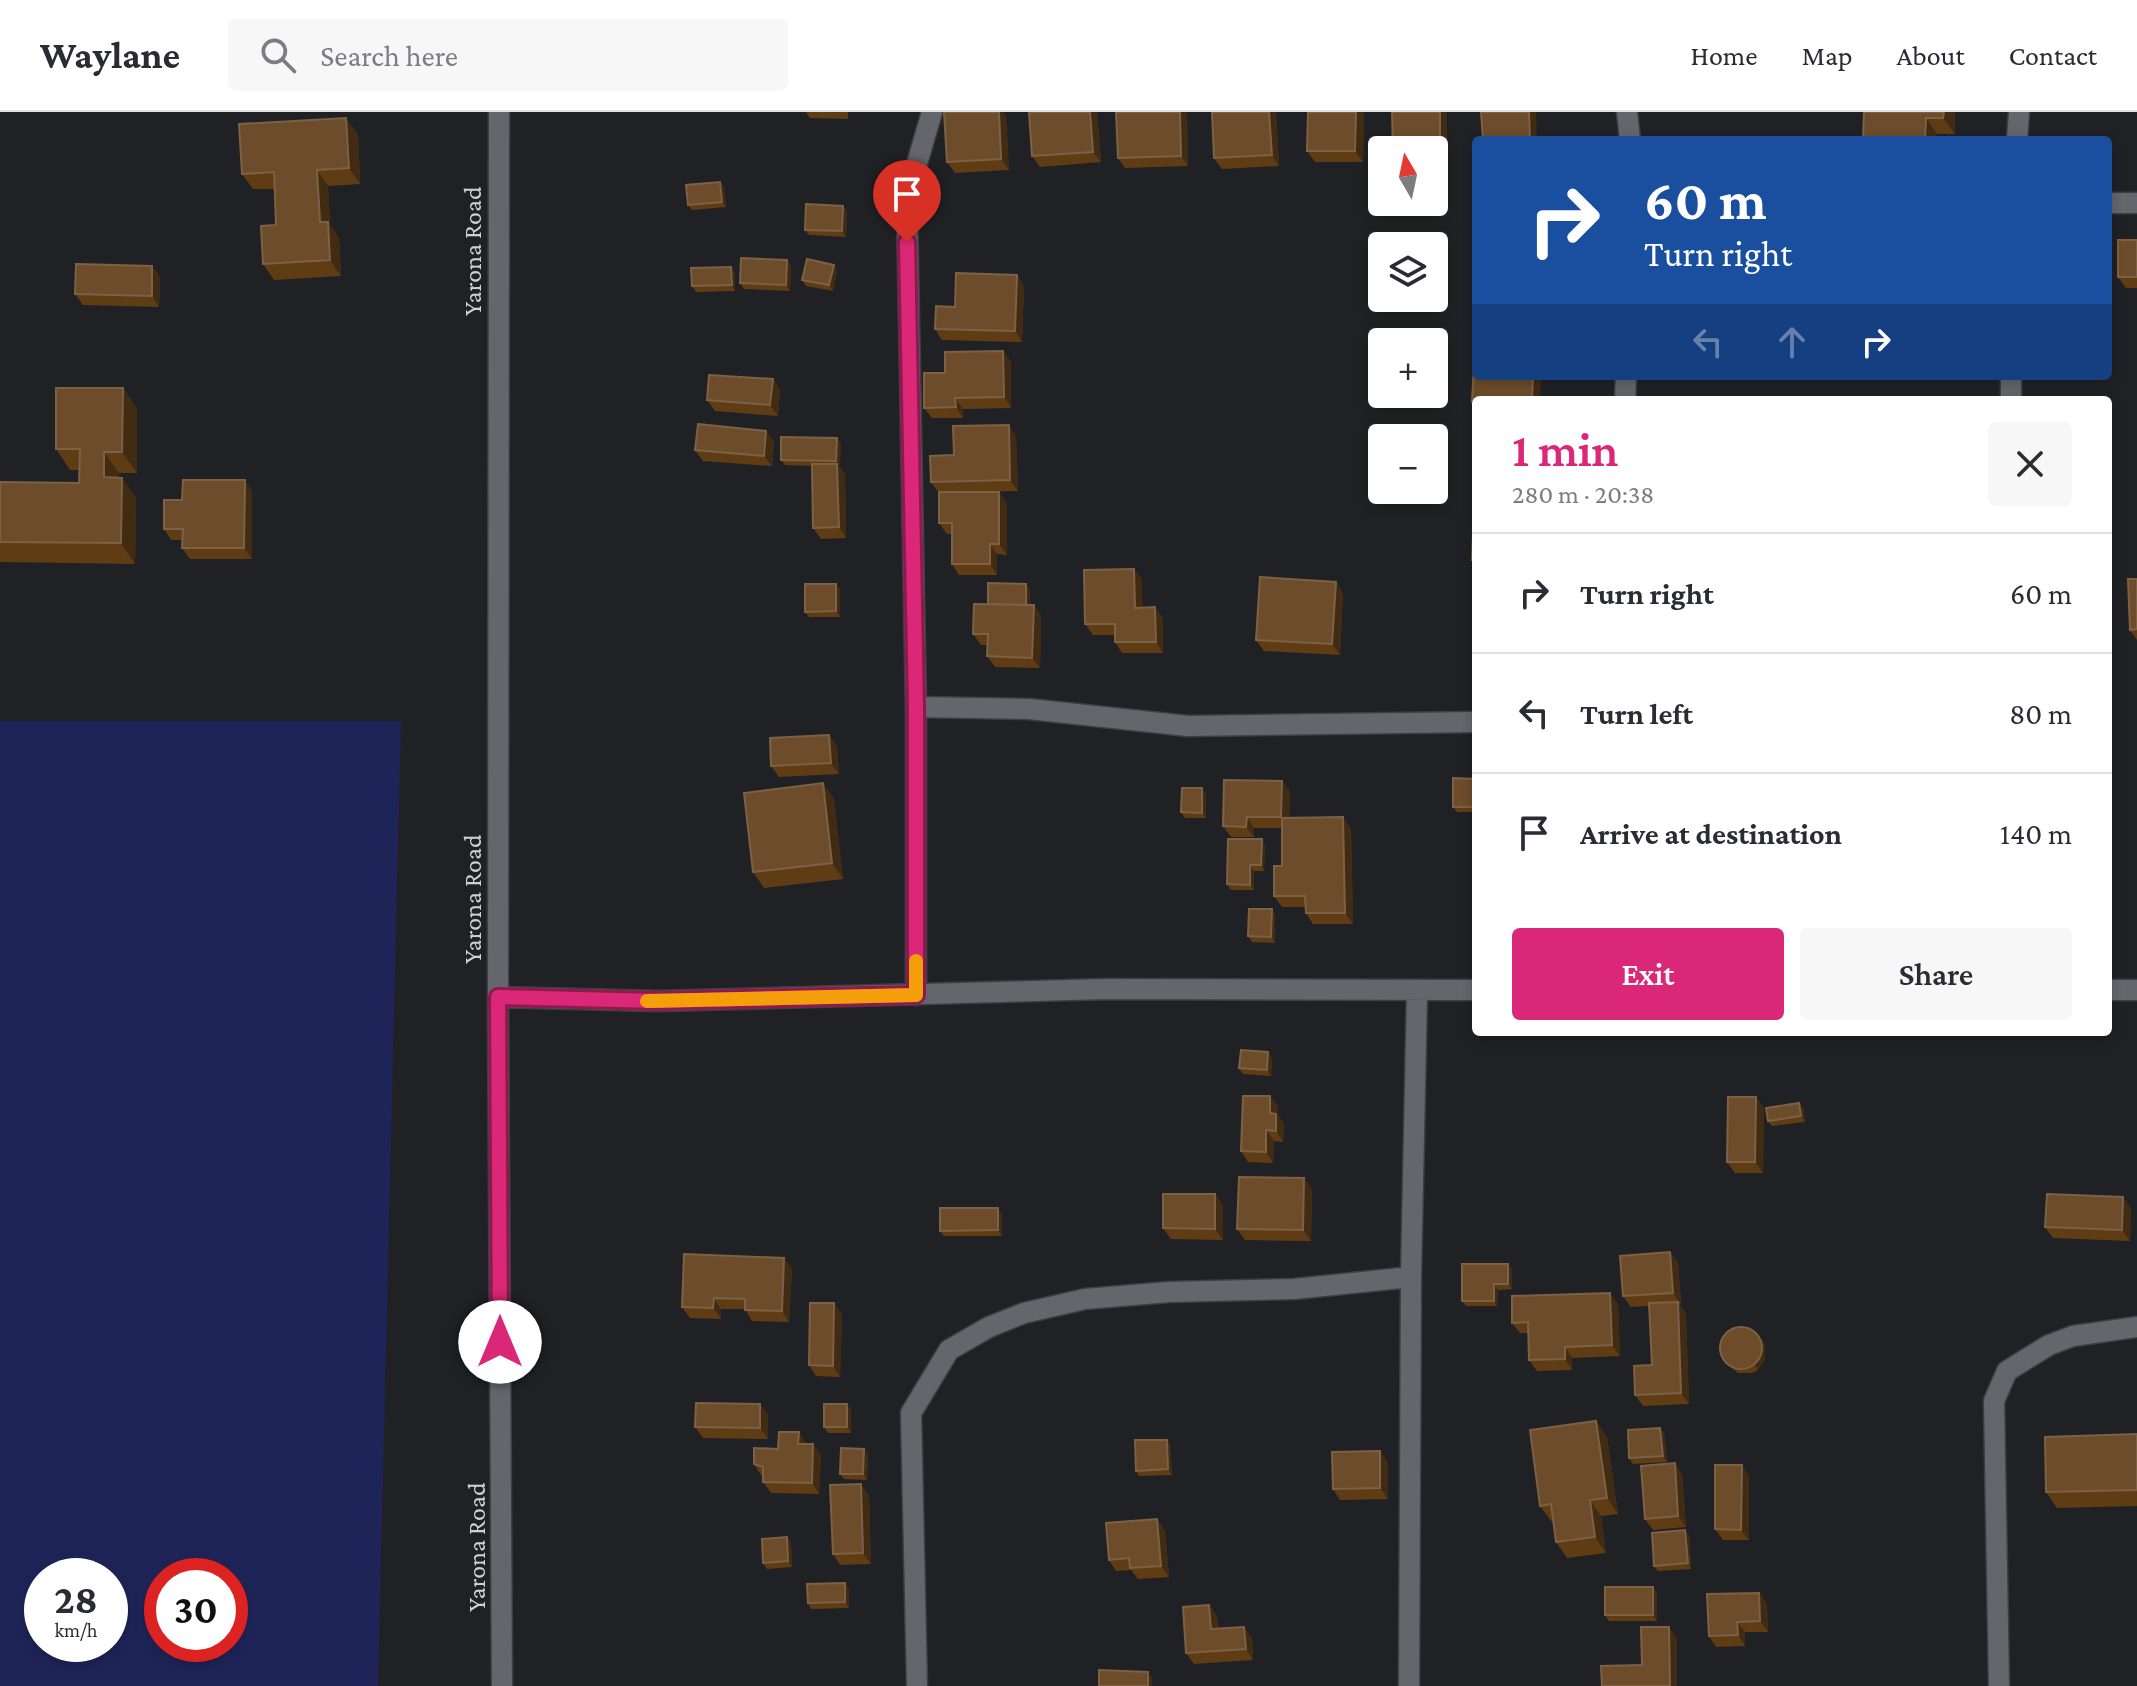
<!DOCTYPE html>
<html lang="en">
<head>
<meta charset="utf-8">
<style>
	:root { --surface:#fff; --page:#f7f7f7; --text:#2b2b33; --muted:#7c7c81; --line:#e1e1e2; --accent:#db2777 }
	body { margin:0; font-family:"Crimson Pro",serif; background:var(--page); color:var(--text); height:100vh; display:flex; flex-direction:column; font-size:30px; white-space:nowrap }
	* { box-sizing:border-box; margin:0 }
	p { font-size:26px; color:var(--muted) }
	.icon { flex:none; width:44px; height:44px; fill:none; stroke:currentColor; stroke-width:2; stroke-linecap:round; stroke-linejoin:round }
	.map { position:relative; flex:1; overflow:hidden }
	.drawer { position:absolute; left:1472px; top:284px; width:640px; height:640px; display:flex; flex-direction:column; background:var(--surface); border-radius:8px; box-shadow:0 4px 12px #0003 }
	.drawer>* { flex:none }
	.hud { position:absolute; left:1472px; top:24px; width:640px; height:244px; border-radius:8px; box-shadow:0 4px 12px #0003; background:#1a4fa0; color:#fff; overflow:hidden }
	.needle { width:52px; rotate:351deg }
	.buttons { position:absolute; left:1368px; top:24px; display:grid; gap:16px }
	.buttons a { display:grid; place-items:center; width:80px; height:80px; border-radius:8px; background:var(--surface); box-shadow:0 4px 12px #0003; font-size:40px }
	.speed { position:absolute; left:24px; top:1446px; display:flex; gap:16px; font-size:40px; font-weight:700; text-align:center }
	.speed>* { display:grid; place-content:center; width:104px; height:104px; border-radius:50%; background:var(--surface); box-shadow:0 4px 12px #0003; line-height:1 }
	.speed small { font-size:20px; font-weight:400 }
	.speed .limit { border:12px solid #d22; background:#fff; color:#111 }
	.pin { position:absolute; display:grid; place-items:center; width:68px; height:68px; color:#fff; margin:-82px -34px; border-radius:50% 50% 50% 0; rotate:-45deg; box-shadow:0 0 8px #0007 }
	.pin .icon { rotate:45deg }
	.me { position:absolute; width:88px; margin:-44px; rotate:0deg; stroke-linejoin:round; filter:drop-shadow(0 0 6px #0008) }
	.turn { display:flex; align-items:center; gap:28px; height:168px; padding:0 40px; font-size:36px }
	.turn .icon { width:104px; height:104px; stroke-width:2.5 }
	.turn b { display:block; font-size:56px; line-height:68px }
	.lanes { display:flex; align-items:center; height:76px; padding:0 40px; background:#0003; justify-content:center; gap:40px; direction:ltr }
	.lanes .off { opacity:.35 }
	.round { display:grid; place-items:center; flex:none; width:84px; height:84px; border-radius:8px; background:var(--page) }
	.summary { display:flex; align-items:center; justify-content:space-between; height:136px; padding:0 40px }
	h1 { font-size:48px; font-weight:600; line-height:60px; color:var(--accent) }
	.primary-button { display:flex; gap:16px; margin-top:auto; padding:16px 40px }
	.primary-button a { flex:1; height:92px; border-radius:8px; background:var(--accent); color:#fff; font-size:32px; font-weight:600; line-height:92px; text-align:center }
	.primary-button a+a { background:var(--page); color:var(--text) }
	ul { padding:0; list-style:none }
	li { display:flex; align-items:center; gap:24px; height:120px; padding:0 40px; border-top:2px solid var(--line) }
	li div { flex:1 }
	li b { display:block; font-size:30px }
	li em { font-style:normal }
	header { display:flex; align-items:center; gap:48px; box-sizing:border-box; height:112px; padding:0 40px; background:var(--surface); border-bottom:2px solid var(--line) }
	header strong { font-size:38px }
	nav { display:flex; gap:44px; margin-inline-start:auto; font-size:28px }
	.search { width:560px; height:72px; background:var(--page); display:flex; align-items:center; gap:20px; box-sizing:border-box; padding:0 28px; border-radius:8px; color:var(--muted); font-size:30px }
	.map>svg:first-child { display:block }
	.green { fill:#1e2457; fill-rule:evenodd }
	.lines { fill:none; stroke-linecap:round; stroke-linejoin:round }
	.minor-casing { stroke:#3d3e41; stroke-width:23 }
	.minor { stroke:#65666b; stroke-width:20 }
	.wall { fill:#603c15 }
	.shaded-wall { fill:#412b13 }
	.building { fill:#6c4c2a; stroke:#7c6144; stroke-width:2 }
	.route-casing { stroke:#8e194d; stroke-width:20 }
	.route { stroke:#db2777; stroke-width:14 }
	.slow { stroke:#f59e0b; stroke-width:14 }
	.labels { text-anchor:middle; stroke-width:6; stroke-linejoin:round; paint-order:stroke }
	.street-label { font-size:26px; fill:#d1d1d4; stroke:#202125 }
</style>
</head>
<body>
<header>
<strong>Waylane</strong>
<div class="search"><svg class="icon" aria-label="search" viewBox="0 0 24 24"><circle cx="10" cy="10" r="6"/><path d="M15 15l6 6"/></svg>Search here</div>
<nav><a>Home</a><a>Map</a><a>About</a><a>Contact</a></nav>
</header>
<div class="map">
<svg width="2137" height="1574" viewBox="0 0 2137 1574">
	<rect width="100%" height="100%" fill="#202125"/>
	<path class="green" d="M401,609L378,1574H0V609ZM110,1464V1532H42V1464ZM230,1464V1532H162V1464Z"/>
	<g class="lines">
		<defs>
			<path id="minor" d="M499,0L498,885L502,1574
				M1627,0L1630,28
				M2017,28L2019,0
				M2108,91H2137
				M1625,288L1626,264
				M2011,288V264
				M916,595L1029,597L1188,614L1476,610
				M2108,878H2137
				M916,883V595L907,99L911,72L932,0
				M498,885L658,889L1107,877L1476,878
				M917,1574L911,1301L949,1238L989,1215L1024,1201L1085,1187L1169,1180L1294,1177L1411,1165
				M1409,1574L1411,1165L1417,879
				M1999,1574L1994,1289L2007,1259L2049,1233L2073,1224L2137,1215"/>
		</defs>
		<use href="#minor" class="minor-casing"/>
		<use href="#minor" class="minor"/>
	</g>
	<path class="wall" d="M806,0H848V7L810,6Z
		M944,0H1003L1006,4L1009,58L955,61L947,50Z
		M1097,0L1101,50L1040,55L1032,44Z
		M1116,0H1187L1188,54L1125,56L1118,46Z
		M1276,0L1279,54L1222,57L1214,46Z
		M1364,0L1363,50H1315L1307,39Z
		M1392,0H1447V48H1434V38Z
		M1864,0H1955V22H1937V28H1863Z
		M358,22L360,72L328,74L330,113L339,126L341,164L274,168L263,152L276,113L274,77H253L242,62Z
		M720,70L724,76L726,95L692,98L688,93Z
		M843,94L847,99L846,125L809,123L805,118Z
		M2137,128V176H2126L2118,165Z
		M787,148L791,153L790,179L744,177L740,171Z
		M152,154L160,165L159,195L83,193L75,182Z
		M837,158L833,179L806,174L802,168Z
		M735,161V179L696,180L692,174Z
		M1017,163L1024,174L1022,230L942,228L935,217L955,195Z
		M1003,239L1011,250V296L963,297V306H932L924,296L945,261Z
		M773,267L780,278L778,304L715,299L707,288Z
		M123,276L137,297V361H119V366H122L136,386L135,452L0,450V370L79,371V358H70L56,337Z
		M766,319L774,330L772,354L703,349L695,338Z
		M1016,324L1018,379L976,380L1007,391V443L997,442V463H959L952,452V422H947L939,411V381L931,370L954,343Z
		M837,326L841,332L839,355L845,362L846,426L821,427L813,416L812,354L785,353L781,348Z
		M252,379V447H190L182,436V428H171L164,417L182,388Z
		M1142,467V495L1163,506V541H1122L1115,530V523H1093L1085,512Z
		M2137,467V528L2130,518Z
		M1336,470L1343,481L1340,543L1264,539L1256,528Z
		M840,477V505H809L805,500Z
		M1030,477L1029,493H1034L1041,504L1040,556L995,555L987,544V533H981L973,522L988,492Z
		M829,623L837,634L839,662L779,665L771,654Z
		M1476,667V700H1457L1453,695Z
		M1282,669L1290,680L1289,706L1351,716L1353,812H1313L1306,801V795H1282L1274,784L1282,754V716H1254V725H1231L1223,714Z
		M823,671L834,687L843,767L764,776L753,760Z
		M1206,682V706H1185L1181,700Z
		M1265,733L1264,759H1254V778H1231L1227,772Z
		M1272,797L1275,803V831L1252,830L1248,824Z
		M1272,945L1271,964L1243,962L1239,956Z
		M1270,984L1278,995V1003L1284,1012L1283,1030L1274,1029L1273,1051L1248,1050L1241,1039Z
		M1799,991L1803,996L1805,1010L1772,1014L1768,1009Z
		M1764,996L1763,1061H1735L1727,1050Z
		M1304,1066L1312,1077L1311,1129L1245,1128L1237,1117Z
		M1215,1082L1223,1093V1128L1171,1127L1163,1116Z
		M2131,1096L2130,1129L2053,1126L2045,1115Z
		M1002,1102V1124H944L940,1119Z
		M1670,1140L1678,1150L1681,1192H1679L1686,1201L1689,1292L1643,1294L1635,1283L1652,1253L1649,1194L1631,1195L1623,1184Z
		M1508,1152L1512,1157V1177L1498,1178L1497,1194H1466L1462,1189Z
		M792,1157L789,1210L752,1209L745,1197H721V1207L690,1206L682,1195Z
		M1618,1192L1620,1244L1572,1246V1258L1537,1259L1529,1248L1528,1221H1520L1512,1211Z
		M842,1202L840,1265L816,1264L809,1253Z
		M1761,1227L1765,1233V1247L1758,1258L1752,1261H1738L1727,1252L1723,1246Z
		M760,1292L768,1303V1327L703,1326L695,1315Z
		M851,1297V1321H828L824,1315Z
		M1596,1309L1607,1325L1618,1402L1601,1404L1606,1441L1567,1446L1556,1430L1553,1409H1551L1540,1394Z
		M1660,1316L1664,1321L1667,1350L1633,1352L1629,1346Z
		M2137,1322V1394L2057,1396L2046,1380Z
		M1167,1328L1170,1333L1172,1363L1139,1364L1136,1359Z
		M806,1332H813L821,1343L819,1382L771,1381L763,1370V1364L761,1363L754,1352L778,1337Z
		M868,1342L867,1368L844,1367L840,1362Z
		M1388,1350V1387L1340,1388L1333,1377Z
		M1682,1362L1686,1415L1653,1418L1645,1407Z
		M1749,1364V1428H1723L1715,1417Z
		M869,1383L871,1452L840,1453L833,1442Z
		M1165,1418L1169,1465L1138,1467L1131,1458L1116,1459L1109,1448Z
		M1689,1423L1691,1457L1658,1459L1654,1454Z
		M787,1425L791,1431L792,1455L767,1457L763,1451Z
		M845,1471L849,1477V1496L811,1497L808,1491Z
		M1657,1480V1509H1609L1605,1503Z
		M1759,1481L1767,1492L1768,1520H1745V1534L1716,1535L1709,1524Z
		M1209,1493L1217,1504L1218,1517L1244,1515L1252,1526L1253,1548L1194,1552L1186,1541Z"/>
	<path class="shaded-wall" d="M999,0H1003L1006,4L1009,58L1001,47Z
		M1090,0H1097L1101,50L1093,40Z
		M1180,0H1187L1188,54L1181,44Z
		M1269,0H1276L1279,54L1272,43Z
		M1356,0H1364L1363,50L1355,39Z
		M1440,0H1447V48L1440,37Z
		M1529,0H1536L1537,28H1530Z
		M1944,0H1955V22L1943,6Z
		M346,6L358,22L360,72L349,56Z
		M1926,6L1937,22V28H1925Z
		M317,58L328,74L330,113L339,126L341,164L330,148L320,110Z
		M720,70L724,76L726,95L722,90Z
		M843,94L847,99L846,125L842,119Z
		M787,148L791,153L790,179L786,173Z
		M834,153L837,158L833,179L829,173Z
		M152,154L160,165L159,195L152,184Z
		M731,155L735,161V179L732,173Z
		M1017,163L1024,174L1022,230L1015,219Z
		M1003,239L1011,250V296L1004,285Z
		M1533,264H1541L1540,288H1532Z
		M773,267L780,278L778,304L770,293Z
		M123,276L137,297V361L122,340Z
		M955,286L963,297V306L956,295Z
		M1009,313L1016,324L1018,379L1010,368Z
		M766,319L774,330L772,354L764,344Z
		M837,326L841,332L840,355L836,349Z
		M104,340L119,361V386L104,365Z
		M837,352L845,362L846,426L839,415Z
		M122,366L136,386L135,452L121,431Z
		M245,368L252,379V447L244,436Z
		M999,380L1007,391V443L999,432Z
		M990,432L997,442V463L990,452Z
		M1134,457L1142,467L1143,507L1135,496Z
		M1336,470L1343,481L1340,543L1332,532Z
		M836,472L840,477V505L836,499Z
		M1026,472L1030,477L1029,504L1025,498Z
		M1034,493L1041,504L1040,556L1032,546Z
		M1155,495L1163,506V541L1156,530Z
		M829,623L837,634L839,662L831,651Z
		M1282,669L1290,680L1288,716L1281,705Z
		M823,671L834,687L843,767L832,751Z
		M1202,676L1206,682V706L1202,701Z
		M1247,705L1254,716V725L1246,715Z
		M1343,705L1351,716L1353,812L1345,801Z
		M1262,727L1265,733L1264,759L1261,753Z
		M1250,753L1254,759V778L1250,773Z
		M1272,797L1275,803V831L1271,825Z
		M1268,940L1272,945L1271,964L1267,958Z
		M1270,984L1278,995V1003L1284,1012L1283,1030L1276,1019L1270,1001Z
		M1756,985L1764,996L1763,1061L1755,1050Z
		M1799,991L1803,996L1805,1010L1801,1004Z
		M1266,1018L1274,1029L1273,1051L1266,1040Z
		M1304,1066L1312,1077L1311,1129L1303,1118Z
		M1215,1082L1223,1093V1128L1215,1117Z
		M2123,1085L2131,1096L2130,1129L2122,1118Z
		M998,1096L1002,1102V1124L998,1118Z
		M1670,1140L1678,1150L1681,1192L1673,1181Z
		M784,1146L792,1157L789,1210L782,1199Z
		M1508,1152L1512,1157V1177L1508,1172Z
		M1494,1172L1498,1178L1497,1194L1494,1189Z
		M1610,1181L1618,1192L1620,1244L1612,1233Z
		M714,1186L721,1197V1207L713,1196Z
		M1678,1190L1686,1201L1689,1292L1681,1281Z
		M834,1191L842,1202L840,1265L833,1254Z
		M1761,1228L1765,1233V1247L1758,1258L1754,1252Z
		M1565,1235L1572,1246V1258L1565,1247Z
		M760,1292L768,1303V1327L760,1316Z
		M847,1292L851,1297V1321L847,1315Z
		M1596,1309L1607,1325L1618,1402L1607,1386Z
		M1660,1316L1664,1321L1667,1350L1663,1344Z
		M799,1320L806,1331L798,1332Z
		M1167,1328L1170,1333L1172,1363L1168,1357Z
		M813,1332L821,1343L819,1382L812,1371Z
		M864,1337L868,1342L867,1368L863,1362Z
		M1380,1339L1388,1350V1387L1380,1376Z
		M1675,1351L1682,1362L1686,1415L1678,1404Z
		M1742,1353L1749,1364V1428L1741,1418Z
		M861,1372L869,1383L871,1452L863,1441Z
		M1590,1388L1601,1404L1606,1441L1595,1425Z
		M1157,1407L1165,1418L1169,1465L1161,1454Z
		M1685,1418L1689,1423L1691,1457L1688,1451Z
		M787,1425L791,1431L792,1455L788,1449Z
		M845,1471L849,1477V1496L845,1490Z
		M1653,1475L1657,1480V1509L1653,1503Z
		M1759,1481L1767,1492L1768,1520L1760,1509Z
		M1209,1493L1217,1504L1218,1528L1211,1517Z
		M1737,1510L1745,1520V1534L1738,1523Z
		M1244,1515L1252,1526L1253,1548L1246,1537Z
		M1669,1515L1677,1526V1574H1670Z
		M1148,1560L1152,1566V1574H1148Z"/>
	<path class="building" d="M944,0H999L1001,47L947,50Z
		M1029,0H1090L1093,40L1032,44Z
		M1116,0H1180L1181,44L1118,46Z
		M1212,0H1269L1272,43L1214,46Z
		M1308,0H1356L1355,39H1307Z
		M1392,0H1440V37L1393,38Z
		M1481,0H1529L1530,28H1483Z
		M1864,0H1944L1943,6H1926L1925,28H1863Z
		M346,6L349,56L317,58L320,110H328L330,148L263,152L261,114L276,113L274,60L242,62L239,12Z
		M720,70L722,90L688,93L686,73Z
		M806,92L843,94L842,119L805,118Z
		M2118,128H2137V165H2118Z
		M741,146L787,148L786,173L740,171Z
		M807,147L834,153L829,173L802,168Z
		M76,152L152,154V184L75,182Z
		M731,155L732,173L692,174L691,156Z
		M956,161L1017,163L1015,219L935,217L936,194L955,195Z
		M1475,233H1476V264H1533L1532,288H1476V291L1472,290Z
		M1003,239L1004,285L955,286L956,295L924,296V261H945V240Z
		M709,263L773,267L770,293L707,288Z
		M56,276H123L122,340H104V365L122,366L121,431L0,430V370L79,371L80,337H56Z
		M698,312L766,319L764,344L695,338Z
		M1009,313L1010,368L931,370L930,344L954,343L953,314Z
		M781,325L837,326L836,349L781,348Z
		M812,352H837L839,415L813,416Z
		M183,368H245L244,436H182L183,417H164V388H182Z
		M939,380H999V432H990V452H952V411H939Z
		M1474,394H1476V448H1472Z
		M1134,457L1135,496L1155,495L1156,530H1115V512H1085L1084,458Z
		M1260,465L1336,470L1332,532L1256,528Z
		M2128,467H2137V517L2130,518Z
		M988,471L1026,472V493L988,492Z
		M805,472H836V499L805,500Z
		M974,492L1034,493L1032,546L987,544L988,522H973Z
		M829,623L831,651L771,654L770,626Z
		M1453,666L1476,667V695H1453Z
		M1224,668L1282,669L1281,705H1247L1246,715L1223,714Z
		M823,671L832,751L753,760L744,681Z
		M1182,676H1202V701L1181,700Z
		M1343,705L1345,801H1306L1305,784H1274V754H1282V706Z
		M1228,727H1262L1261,753H1250V773L1227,772Z
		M1249,797H1272L1271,825L1248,824Z
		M1241,938L1268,940L1267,958L1239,956Z
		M1243,984H1270V1001L1276,1002V1019L1266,1018V1040L1241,1039Z
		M1728,985H1756L1755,1050H1727Z
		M1799,991L1801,1004L1768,1009L1766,996Z
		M1239,1065L1304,1066L1303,1118L1237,1117Z
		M1163,1082H1215V1117L1163,1116Z
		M2047,1082L2123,1085L2122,1118L2045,1115Z
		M940,1096H998V1118L940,1119Z
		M1670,1140L1673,1181L1623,1184L1620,1144Z
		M684,1142L784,1146L782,1199L745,1198V1187L714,1186L713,1196L682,1195Z
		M1462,1152H1508V1172H1494V1189H1462Z
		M1610,1181L1612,1233L1565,1235V1247L1529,1248L1528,1210L1512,1211V1184Z
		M1678,1190L1681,1281L1635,1283L1634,1254L1652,1253L1649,1191Z
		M810,1191H834L833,1254L809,1253Z
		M1720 1236a21 21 0 1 1 42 0a21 21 0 1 1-42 0Z
		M696,1291L760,1292V1316L695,1315Z
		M824,1292H847V1315H824Z
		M1596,1309L1607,1386L1590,1388L1595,1425L1556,1430L1551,1392L1540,1394L1530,1318Z
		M1660,1316L1663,1344L1629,1346L1628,1318Z
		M779,1320H799L798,1332H813L812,1371L763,1370V1355L754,1352V1336L778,1337Z
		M2137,1322V1378L2046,1380L2045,1325Z
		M1135,1328H1167L1168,1357L1136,1359Z
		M841,1336L864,1337L863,1362H840Z
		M1380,1339V1376L1333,1377L1332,1340Z
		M1675,1351L1678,1404L1645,1407L1641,1354Z
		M1715,1353H1742L1741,1418L1715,1417Z
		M861,1372L863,1441L833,1442L830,1373Z
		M1157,1407L1161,1454L1130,1456L1129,1446L1109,1448L1106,1411Z
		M1685,1418L1688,1451L1654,1454L1652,1421Z
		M787,1425L788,1449L763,1451L762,1427Z
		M845,1471V1490L808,1491L807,1472Z
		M1605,1475H1653V1503H1605Z
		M1759,1481L1760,1509L1737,1510L1738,1523L1709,1524L1707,1482Z
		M1209,1493L1211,1517L1244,1515L1246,1537L1186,1541L1183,1495Z
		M1641,1515H1669L1670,1574H1602L1601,1554L1642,1553Z
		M1099,1558L1148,1560V1574H1099Z"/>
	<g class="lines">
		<defs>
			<path id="route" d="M500,1230L498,885L658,889L916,883V595L907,130"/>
		</defs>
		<use href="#route" class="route-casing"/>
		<use href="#route" class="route"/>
		<path class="slow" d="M647,889L916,883V849"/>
	</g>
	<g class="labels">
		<g class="street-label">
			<text transform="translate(472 139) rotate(-90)" y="9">Yarona Road</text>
			<text transform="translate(472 787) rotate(-90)" y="9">Yarona Road</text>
			<text transform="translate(476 1435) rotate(-90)" y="9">Yarona Road</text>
		</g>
	</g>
</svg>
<div class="buttons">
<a><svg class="needle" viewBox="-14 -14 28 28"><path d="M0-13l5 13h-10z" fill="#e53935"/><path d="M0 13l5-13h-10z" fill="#7c7c81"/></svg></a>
<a><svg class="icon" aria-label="layers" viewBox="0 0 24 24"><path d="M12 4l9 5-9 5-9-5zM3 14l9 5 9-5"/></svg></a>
<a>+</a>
<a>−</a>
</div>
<div class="speed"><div>28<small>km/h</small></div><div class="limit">30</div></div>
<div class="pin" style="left:907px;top:130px;background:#d93025"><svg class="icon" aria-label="arrive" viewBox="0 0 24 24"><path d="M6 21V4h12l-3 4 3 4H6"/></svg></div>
<svg class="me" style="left:500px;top:1230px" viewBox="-20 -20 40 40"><circle r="19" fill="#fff"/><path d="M0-13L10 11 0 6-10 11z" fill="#db2777"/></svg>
<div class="hud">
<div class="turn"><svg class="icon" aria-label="right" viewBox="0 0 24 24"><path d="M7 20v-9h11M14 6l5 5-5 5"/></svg><div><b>60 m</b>Turn right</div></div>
<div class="lanes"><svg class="icon off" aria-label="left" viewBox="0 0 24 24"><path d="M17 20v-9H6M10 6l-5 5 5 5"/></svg><svg class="icon off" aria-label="ahead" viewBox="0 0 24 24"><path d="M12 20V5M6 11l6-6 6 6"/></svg><svg class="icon" aria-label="right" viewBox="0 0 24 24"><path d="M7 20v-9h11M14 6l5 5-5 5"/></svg></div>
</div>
<section class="drawer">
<div class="summary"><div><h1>1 min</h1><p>280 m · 20:38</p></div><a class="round"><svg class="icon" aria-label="close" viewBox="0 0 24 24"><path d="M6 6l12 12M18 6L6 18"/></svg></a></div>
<ul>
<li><svg class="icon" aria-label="right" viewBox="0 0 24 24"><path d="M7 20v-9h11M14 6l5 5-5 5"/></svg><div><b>Turn right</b></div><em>60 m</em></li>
<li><svg class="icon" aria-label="left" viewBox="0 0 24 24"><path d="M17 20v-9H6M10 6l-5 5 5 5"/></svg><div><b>Turn left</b></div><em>80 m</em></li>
<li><svg class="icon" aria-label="arrive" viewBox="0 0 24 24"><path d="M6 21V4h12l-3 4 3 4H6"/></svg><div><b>Arrive at destination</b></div><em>140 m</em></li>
</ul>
<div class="primary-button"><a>Exit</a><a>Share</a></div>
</section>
</div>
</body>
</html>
